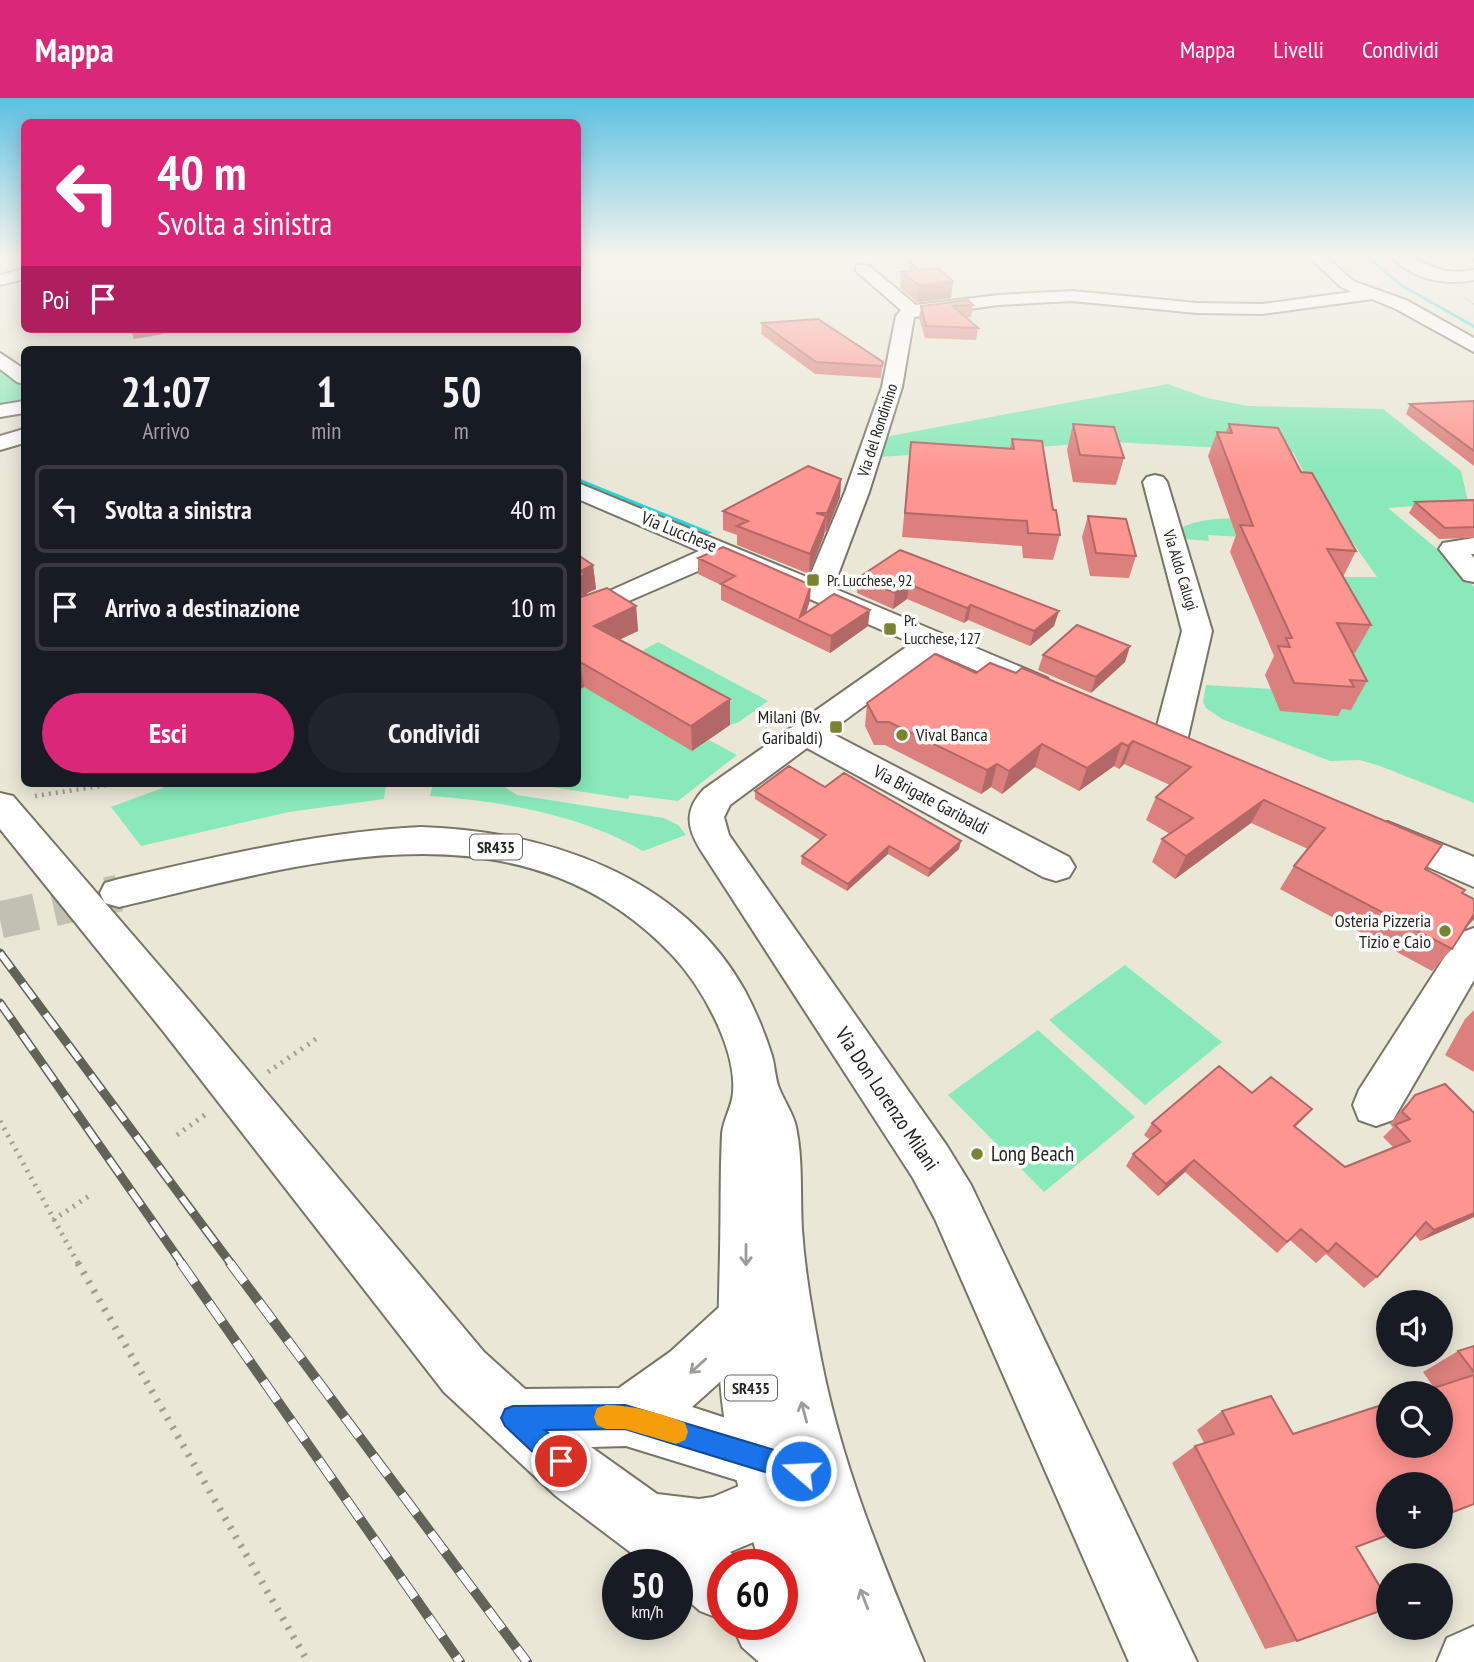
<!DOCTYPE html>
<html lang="it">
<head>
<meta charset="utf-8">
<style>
	:root { --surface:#171b24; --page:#20242c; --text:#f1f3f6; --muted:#9ea1a6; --line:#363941; --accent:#db2777 }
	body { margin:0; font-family:"PT Sans Narrow",sans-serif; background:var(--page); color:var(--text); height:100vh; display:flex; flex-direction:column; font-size:26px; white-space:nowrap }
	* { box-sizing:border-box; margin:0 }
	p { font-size:23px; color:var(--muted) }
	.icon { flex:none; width:38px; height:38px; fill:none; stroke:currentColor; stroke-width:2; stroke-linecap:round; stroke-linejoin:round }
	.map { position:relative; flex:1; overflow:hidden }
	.sheet { position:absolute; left:21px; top:248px; width:560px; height:441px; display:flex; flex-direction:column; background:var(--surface); border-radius:10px; box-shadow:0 4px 18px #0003 }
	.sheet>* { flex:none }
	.guide { position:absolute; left:21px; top:21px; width:560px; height:214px; border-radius:10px; box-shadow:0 4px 18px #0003; background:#db2777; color:#fff; overflow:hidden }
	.controls { position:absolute; left:1376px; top:1192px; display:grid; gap:14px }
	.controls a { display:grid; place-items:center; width:77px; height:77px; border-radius:50%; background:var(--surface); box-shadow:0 4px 18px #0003; font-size:35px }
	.speed { position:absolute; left:602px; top:1451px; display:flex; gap:14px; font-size:35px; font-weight:700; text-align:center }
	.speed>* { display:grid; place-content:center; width:91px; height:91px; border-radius:50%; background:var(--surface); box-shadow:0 4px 18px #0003; line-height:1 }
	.speed small { font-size:18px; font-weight:400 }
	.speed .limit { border:10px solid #d22; background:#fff; color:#111 }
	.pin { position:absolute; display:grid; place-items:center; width:60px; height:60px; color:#fff; margin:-30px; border:4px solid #fff; border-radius:50%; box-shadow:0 2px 7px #0007 }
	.me { position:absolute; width:77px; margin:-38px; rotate:289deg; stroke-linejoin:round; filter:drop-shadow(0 0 5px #0008) }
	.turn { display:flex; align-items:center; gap:24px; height:147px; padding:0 21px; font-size:32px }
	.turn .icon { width:91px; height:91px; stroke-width:2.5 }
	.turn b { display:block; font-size:49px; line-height:60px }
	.then { display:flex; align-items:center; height:66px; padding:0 21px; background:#0003; gap:14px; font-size:26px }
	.eta { display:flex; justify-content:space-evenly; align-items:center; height:119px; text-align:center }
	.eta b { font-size:42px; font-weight:700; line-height:49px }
	.button { display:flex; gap:14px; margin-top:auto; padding:14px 21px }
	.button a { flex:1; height:80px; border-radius:42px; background:var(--accent); color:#fff; font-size:28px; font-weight:700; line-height:80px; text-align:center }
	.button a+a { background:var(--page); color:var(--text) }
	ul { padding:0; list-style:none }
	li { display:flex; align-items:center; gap:21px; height:88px; margin:0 14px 10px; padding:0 7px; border:4px solid var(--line); border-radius:10px }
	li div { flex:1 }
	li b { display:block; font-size:26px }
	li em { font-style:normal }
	header { display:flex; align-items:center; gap:42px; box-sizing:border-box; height:98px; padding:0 35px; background:var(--accent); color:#fff }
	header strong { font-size:33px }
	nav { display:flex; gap:38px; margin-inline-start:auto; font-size:24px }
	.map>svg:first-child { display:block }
	.green { fill:#89e9b9 }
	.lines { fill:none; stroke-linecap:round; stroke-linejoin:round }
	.stream { fill:#2ad5d8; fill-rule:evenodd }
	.major-tunnel { stroke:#c2c0b2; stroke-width:37; stroke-dasharray:37 18; stroke-linecap:butt }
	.minor-casing { stroke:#787567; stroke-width:4 }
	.major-casing { stroke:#787567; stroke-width:4 }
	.path-far3 { stroke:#a19e92; stroke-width:2; stroke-dasharray:1 2.5; stroke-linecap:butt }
	.path-far2 { stroke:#a19e92; stroke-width:4.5; stroke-dasharray:2 5; stroke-linecap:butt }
	.path-far1 { stroke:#a19e92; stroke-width:5; stroke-dasharray:2 6; stroke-linecap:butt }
	.path { stroke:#a19e92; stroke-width:7; stroke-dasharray:2.5 8; stroke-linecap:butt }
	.minor { fill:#fff; fill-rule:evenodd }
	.major { fill:#fff; fill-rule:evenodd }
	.rail-far1-casing { stroke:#636258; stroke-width:9 }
	.rail-casing { stroke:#636258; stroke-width:10 }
	.rail-far1 { stroke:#fff; stroke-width:6; stroke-dasharray:19; stroke-linecap:butt }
	.rail { stroke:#fff; stroke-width:8; stroke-dasharray:24; stroke-linecap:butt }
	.wall { fill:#db807d }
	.shaded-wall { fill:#b26866 }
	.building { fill:#ff9591; stroke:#b26866; stroke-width:2 }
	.oneway { stroke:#9c9c99 }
	.route { fill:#1a73e8; stroke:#114b97; stroke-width:2 }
	.slow { fill:#f59e0b }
	.poi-dot { fill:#7a832e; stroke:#fff; stroke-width:2.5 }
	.labels { text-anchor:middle; stroke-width:7; stroke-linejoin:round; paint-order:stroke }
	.far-street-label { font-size:16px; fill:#24231d; stroke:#fff }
	.far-poi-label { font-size:16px; fill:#24231d; stroke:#fff; text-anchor:start }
	.shield { fill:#fff; stroke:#666561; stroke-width:2 }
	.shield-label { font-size:16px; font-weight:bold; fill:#24231d }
	.street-label { font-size:18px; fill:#24231d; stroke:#fff }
	.poi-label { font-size:18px; fill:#24231d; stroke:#fff; text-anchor:end }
	.near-street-label { font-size:21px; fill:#24231d; stroke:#fff }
	.near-poi-label { font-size:21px; fill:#24231d; stroke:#fff; text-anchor:start }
</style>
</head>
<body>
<header>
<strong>Mappa</strong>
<nav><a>Mappa</a><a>Livelli</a><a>Condividi</a></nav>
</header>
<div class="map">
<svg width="1474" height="1564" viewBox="0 0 1474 1564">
	<rect width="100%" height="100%" fill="#eae7d7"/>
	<path class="green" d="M0,270L24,288V306L0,310Z
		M1168,286L1207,300L1248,308L1383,311L1461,373L1468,404L1388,410L1436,450L1474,489V705L1380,668L1360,662L1330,663L1222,621L1206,610L1203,604L1206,587L1271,591L1311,552L1355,555L1335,479H1377L1353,445L1208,437L1209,443L1185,441L1181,430C1216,411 1294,426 1334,429L1293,354L1113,344L878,359L886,340L890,338Z
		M658,544L768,603L739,624L730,627L644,579L692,653L709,642L737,657L678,703L630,697L628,701L534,686H578V588Z
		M173,686H386L384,701L289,714L141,748L111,709Z
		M433,686H500L517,697L664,720L678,727L686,737L643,753C581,717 502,703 430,698Z
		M1125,867L1222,944L1145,1007L1049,922Z
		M1038,932L1135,1019L1044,1094L948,997Z"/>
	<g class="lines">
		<path class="stream" d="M1365,158H1369L1402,186L1474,227V230L1400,188Z
			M578,380L711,434L712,435L707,436L578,384Z"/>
		<path class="major-tunnel" d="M0,822L119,795"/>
		<defs>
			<path id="minor" d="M1308,158H1325L1353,183L1408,203L1474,240V254L1396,211L1372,201L1262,216L1197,215L1072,203L998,207L914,219L902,289L869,394L833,490L1047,580L1052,587L1047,594L1036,596L1025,594L936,555L829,634L1069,759L1075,769L1069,779L1056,783L1043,779L807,650L730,707L724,719L729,737L947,1048L971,1087L1197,1564H1129L935,1121L913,1080L700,751C686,728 685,711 704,691L912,545L721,463L578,525V507L699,453L578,401V385L809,480L845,394L882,289L896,218L901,212L856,173V167H868L916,207L998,197L1072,193L1197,205L1262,206L1352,194L1341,189Z
				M1391,158C1425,158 1434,180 1474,172V182C1445,188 1411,181 1391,158Z
				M24,171V181L0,187V177Z
				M0,255L24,271V286L17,284L0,271Z
				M24,303V315L0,319V307Z
				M24,331V345L0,352V338Z
				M1155,377L1163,379L1167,384L1212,533L1187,643L1182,650L1170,654L1158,650L1153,643L1182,533L1143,384L1147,379Z
				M1474,440V456H1471L1474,460V484L1464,482L1439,451L1443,445Z
				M0,695L13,698L193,907L484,1254L525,1291L619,1290L670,1254L727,1202L746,1194L765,1202L773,1221L765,1240L752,1255L692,1309L781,1338L790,1359L782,1378L794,1383L803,1405L794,1427L730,1454L745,1466H723V1522L700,1513L677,1493V1466H646L556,1398L444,1294L163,933L0,731ZM626,1348L746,1385L713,1399L699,1401L657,1396L591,1349Z
				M1388,724L1474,759V789L1375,746L1370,737L1375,728Z
				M1474,830V882L1393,1022L1376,1028L1359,1022L1353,1007L1359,992L1460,835Z
				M782,1500L835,1540L845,1564H759L742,1549L732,1526H782Z
				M1474,1528V1564H1437L1447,1540Z"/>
			<path id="major" d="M421,729C545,733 681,777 745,893C756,914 765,935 772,958C775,968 775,980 779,990C784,1003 793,1015 796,1029C803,1063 800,1098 802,1132C805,1176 813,1219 821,1261C842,1368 882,1464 924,1564H790L779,1526H782V1466H760C745,1418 732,1369 724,1318C716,1264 719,1207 720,1153C721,1114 720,1075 722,1036C723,1022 732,1009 733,995C737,951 702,889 673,858C520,696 306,765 119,809L105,805L100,795L105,785L119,781C219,758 318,734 421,729Z"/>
		</defs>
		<use href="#minor" class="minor-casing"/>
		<use href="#major" class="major-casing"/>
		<path class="path-far3" d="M1464,200L1474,206"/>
		<path class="path-far2" d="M35,698L114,686"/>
		<path class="path-far1" d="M268,974L319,939
			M0,1023L79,1167
			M177,1037L206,1016
			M53,1122L92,1096"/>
		<path class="path" d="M78,1165L308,1564"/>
		<use href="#minor" class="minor"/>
		<use href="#major" class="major"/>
		<defs>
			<path id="rail-far1" d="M0,855L232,1167
				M0,905L183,1167"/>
			<path id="rail" d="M181,1165L460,1564
				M230,1165L527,1564"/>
		</defs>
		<use href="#rail-far1" class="rail-far1-casing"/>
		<use href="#rail" class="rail-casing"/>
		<use href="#rail-far1" class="rail-far1"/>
		<use href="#rail" class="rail"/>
	</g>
	<path class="wall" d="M1458,158H1474V163L1464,161Z
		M910,164L919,172L953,183L951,200L917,204L900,190L901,174L909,173Z
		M973,207L971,219H965L978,230L976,242L925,240L919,220L921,208Z
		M762,225L883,264L881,280L815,276L761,236Z
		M1474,303V368L1406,316L1410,306Z
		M1073,326L1124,360L1116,387L1073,384L1067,352Z
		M1229,326L1301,374L1356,453L1343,479L1371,527L1355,555H1353L1367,583L1351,612L1342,611L1338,618L1280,613L1265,577L1274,558L1230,454L1236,437L1208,358L1217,334H1226Z
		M1012,341L1053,412L1060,437L1053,462L1023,460L1022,448L902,439L911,344L1010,350Z
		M841,381L840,399L826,434H825L824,437L809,476L737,447V437L723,432V413Z
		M1474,402V440L1439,441L1409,415L1415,404Z
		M1088,418L1136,458L1129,480L1090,478L1082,439Z
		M900,452L1054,528L1030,548L968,522L964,525L907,501L893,511L857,495L858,480Z
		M578,457L593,467L596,491L587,495V497L636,508L638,533L619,542L730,601V627L692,653L584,589L578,592Z
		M698,460L810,502L806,515L868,528L830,555L721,502V487L698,476Z
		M1130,548L1125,564L1091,595L1038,572L1043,557Z
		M976,575L1425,771L1462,795L1474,801V821L1464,831L1452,851L1432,873L1280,791L1294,768L1308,751L1251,725L1175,781L1152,764L1162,741L1170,736L1146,722L1156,699L1170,687L1124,666L1119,671L1114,668L1079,693L1035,669L1002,696L991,689L981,696L885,647H874L865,628L867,605Z
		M825,689L959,751L928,779L888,756L847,793L801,766L802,758L820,742L755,701V693Z
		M1474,912V974L1445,957L1465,921Z
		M1252,995L1312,1011L1295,1029L1345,1069L1394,1050L1383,1039L1393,1029L1390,1026L1403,1010L1415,997L1474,1015V1119L1420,1143L1415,1137L1377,1179L1364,1190L1326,1156L1316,1165L1290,1142L1277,1155L1185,1074L1158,1098L1126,1068L1133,1056L1150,1042L1144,1037L1152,1025Z
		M1474,1248V1407L1388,1386V1438L1357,1449L1297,1543L1265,1551L1172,1365L1195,1348L1204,1345L1197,1332L1222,1313L1293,1336L1434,1290L1423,1274L1458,1253Z"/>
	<path class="shaded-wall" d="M953,183L951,200L917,204L919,187Z
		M130,231H162L164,236L134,241Z
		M841,381L840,399L826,434L827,415Z
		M826,418L824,437L809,476L810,456Z
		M593,467L596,491L587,495L588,500L578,506V480L580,473Z
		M909,486L907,501L893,511L895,495Z
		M811,487L810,502L803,525L800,519Z
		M971,507L968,522L964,525L967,510Z
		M636,508L638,533L597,552L594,528Z
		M870,512L868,528L830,555L831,538Z
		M1059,513L1054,528L1030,548L1034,533Z
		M1130,548L1125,564L1091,595L1096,579Z
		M580,564L584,589L578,592V566Z
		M730,601V627L692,653L691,628Z
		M1133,643L1124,666L1119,671L1128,648Z
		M1122,645L1114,668L1079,693L1087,670Z
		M1042,646L1035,669L1002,696L1009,673Z
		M997,666L991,689L981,696L987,672Z
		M1264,702L1251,725L1175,781L1186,758Z
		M961,743L959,751L928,779L930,771Z
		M889,748L888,756L847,793L848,786Z
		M1474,814V821L1466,830L1458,834Z
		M1312,1011L1301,1023L1283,1040L1294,1028Z
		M1194,1062L1185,1074L1158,1098L1166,1086Z
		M1474,1115V1119L1420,1143L1434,1132Z"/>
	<path class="building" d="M910,164L919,172L938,170L953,183L919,187L901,174L912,173Z
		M968,202L973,207L953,208L978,230L926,228L921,208Z
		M818,221L883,264L882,268L816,264L762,225Z
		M1474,303V353L1410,306Z
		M1073,326L1114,329L1124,360L1080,357Z
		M1229,326L1278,330L1301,374L1312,375L1356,453L1327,451L1371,527L1337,525L1367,583L1350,582L1354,589L1294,585L1278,548L1290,549L1286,540H1292L1240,427L1253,428L1217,334L1232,335Z
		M1012,341L1042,343L1053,412H1056L1060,437L1028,435L1027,423L905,415L911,344L1014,351Z
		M808,368L841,381L827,415H816L826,418L810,456L737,428L748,423L723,413Z
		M1474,402V429L1445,430L1415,404Z
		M1088,418L1126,421L1136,458L1096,455Z
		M723,449L811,487L800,519L834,496L870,512L831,538L721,486L735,478L698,460Z
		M900,452L1059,513L1034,533L971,507L967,510L909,486L895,495L858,480Z
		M578,457L593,467L580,473L585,476L578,480Z
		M607,490L636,508L594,528L730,601L691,628L580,564L578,566V500Z
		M1077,527L1130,548L1096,579L1043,557Z
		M935,556L976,575L990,565L1016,575L1022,570L1442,747L1425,771L1465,792L1462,795L1474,801V816L1452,851L1294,768L1325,730L1264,702L1186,758L1162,741L1193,720L1156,699L1191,669L1133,643L1128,648L1122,645L1087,670L1042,646L1009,673L997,666L987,672L889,624H877L867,605Z
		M789,668L825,689L844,675L961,743L930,771L889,748L848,786L802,758L826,737L755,693Z
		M1219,968L1252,995L1271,979L1312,1011L1294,1028L1345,1069L1410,1043L1395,1027L1410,1021L1402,1014L1415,997L1445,986L1474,1015V1115L1434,1132L1426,1124L1377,1179L1336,1145L1328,1154L1301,1131L1287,1144L1194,1062L1166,1086L1133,1056L1161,1033L1152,1025Z
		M1474,1248V1274L1458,1253Z
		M1474,1277V1406L1440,1419V1386H1388V1437L1356,1449L1388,1502V1510L1297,1543L1195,1348L1234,1336L1222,1313L1271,1298L1293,1336L1388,1305V1348H1440V1295H1418Z"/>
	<defs><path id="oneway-shaft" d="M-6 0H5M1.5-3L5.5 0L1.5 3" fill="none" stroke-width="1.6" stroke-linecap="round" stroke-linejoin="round" transform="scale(1.75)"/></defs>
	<g class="oneway">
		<use href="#oneway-shaft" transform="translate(746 1157) rotate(90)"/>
		<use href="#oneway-shaft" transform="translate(698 1268) rotate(138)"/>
		<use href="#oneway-shaft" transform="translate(804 1314) rotate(-105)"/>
		<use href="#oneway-shaft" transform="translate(864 1501) rotate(-111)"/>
	</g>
	<linearGradient id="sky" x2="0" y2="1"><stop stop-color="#5cc1e2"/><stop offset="0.42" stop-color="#f6f4ed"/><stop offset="1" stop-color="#f6f4ed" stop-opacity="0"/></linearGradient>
	<rect width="1474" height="377" fill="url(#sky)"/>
	<path class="route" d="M625,1307L801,1360L810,1364L813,1373L810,1382L801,1385L625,1331L545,1332L570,1354L573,1363L570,1372L561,1375L552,1372L505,1328L501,1320L505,1311L513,1308Z"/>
	<path class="slow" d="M606,1307C633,1307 660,1315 685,1325L688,1334L685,1342L676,1346L625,1331H606L597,1327L594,1319L597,1310Z"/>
	<g class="poi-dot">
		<rect x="806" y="475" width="14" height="14" rx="3.5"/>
		<rect x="883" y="524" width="14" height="14" rx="3.5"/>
		<rect x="829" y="622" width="14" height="14" rx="3.5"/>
		<circle cx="902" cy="637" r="7"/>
		<circle cx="1445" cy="833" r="7"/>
		<circle cx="977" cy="1056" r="7"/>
	</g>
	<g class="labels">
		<g class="far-street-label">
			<text transform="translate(877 332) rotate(-72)" y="6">Via del Rondinino</text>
			<text transform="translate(1181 472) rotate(73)" y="6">Via Aldo Calugi</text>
		</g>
		<g class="far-poi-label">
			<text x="827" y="488">Pr. Lucchese, 92</text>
			<text x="904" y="528">Pr.<tspan x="904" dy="18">Lucchese, 127</tspan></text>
		</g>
		<g class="shield">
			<rect x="470" y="736.5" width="52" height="25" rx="5"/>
			<rect x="725" y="1277.5" width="52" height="25" rx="5"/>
		</g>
		<g class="shield-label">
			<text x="496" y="755">SR435</text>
			<text x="751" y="1296">SR435</text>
		</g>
		<g class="street-label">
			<text transform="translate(679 434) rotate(22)" y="6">Via Lucchese</text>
			<text transform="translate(931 702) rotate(28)" y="6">Via Brigate Garibaldi</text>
		</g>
		<g class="poi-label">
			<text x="822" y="625">Milani (Bv.<tspan x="822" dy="21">Garibaldi)</tspan></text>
			<text x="916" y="643" text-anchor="start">Vival Banca</text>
			<text x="1431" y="829">Osteria Pizzeria<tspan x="1431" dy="21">Tizio e Caio</tspan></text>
		</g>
		<g class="near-street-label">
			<text transform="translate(887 1001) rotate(56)" y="7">Via Don Lorenzo Milani</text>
		</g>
		<g class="near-poi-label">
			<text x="991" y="1063">Long Beach</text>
		</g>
	</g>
</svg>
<div class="controls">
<a><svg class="icon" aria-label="sound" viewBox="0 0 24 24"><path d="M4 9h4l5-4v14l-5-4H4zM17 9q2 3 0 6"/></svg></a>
<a><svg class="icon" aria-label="search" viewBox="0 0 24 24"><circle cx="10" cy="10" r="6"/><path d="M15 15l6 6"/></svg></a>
<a>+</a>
<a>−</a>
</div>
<div class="speed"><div>50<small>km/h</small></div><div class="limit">60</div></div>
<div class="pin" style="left:561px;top:1363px;background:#d93025"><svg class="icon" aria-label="arrive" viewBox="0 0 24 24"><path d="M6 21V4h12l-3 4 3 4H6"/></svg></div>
<svg class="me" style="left:801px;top:1373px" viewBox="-20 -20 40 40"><circle r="17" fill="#1a73e8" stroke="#fff" stroke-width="3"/><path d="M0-11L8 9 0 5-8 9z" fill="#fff"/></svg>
<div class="guide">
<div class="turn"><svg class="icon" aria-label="left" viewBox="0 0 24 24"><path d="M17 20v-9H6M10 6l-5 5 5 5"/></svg><div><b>40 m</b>Svolta a sinistra</div></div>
<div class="then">Poi<svg class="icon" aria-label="arrive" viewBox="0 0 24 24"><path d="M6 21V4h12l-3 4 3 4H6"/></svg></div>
</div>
<section class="sheet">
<div class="eta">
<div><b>21:07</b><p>Arrivo</p></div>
<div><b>1</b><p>min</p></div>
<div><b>50</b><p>m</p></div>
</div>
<ul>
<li><svg class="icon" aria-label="left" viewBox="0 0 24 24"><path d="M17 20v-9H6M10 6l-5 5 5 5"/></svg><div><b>Svolta a sinistra</b></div><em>40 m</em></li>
<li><svg class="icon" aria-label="arrive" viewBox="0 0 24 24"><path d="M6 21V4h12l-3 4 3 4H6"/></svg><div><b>Arrivo a destinazione</b></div><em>10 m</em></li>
</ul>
<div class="button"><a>Esci</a><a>Condividi</a></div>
</section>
</div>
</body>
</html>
